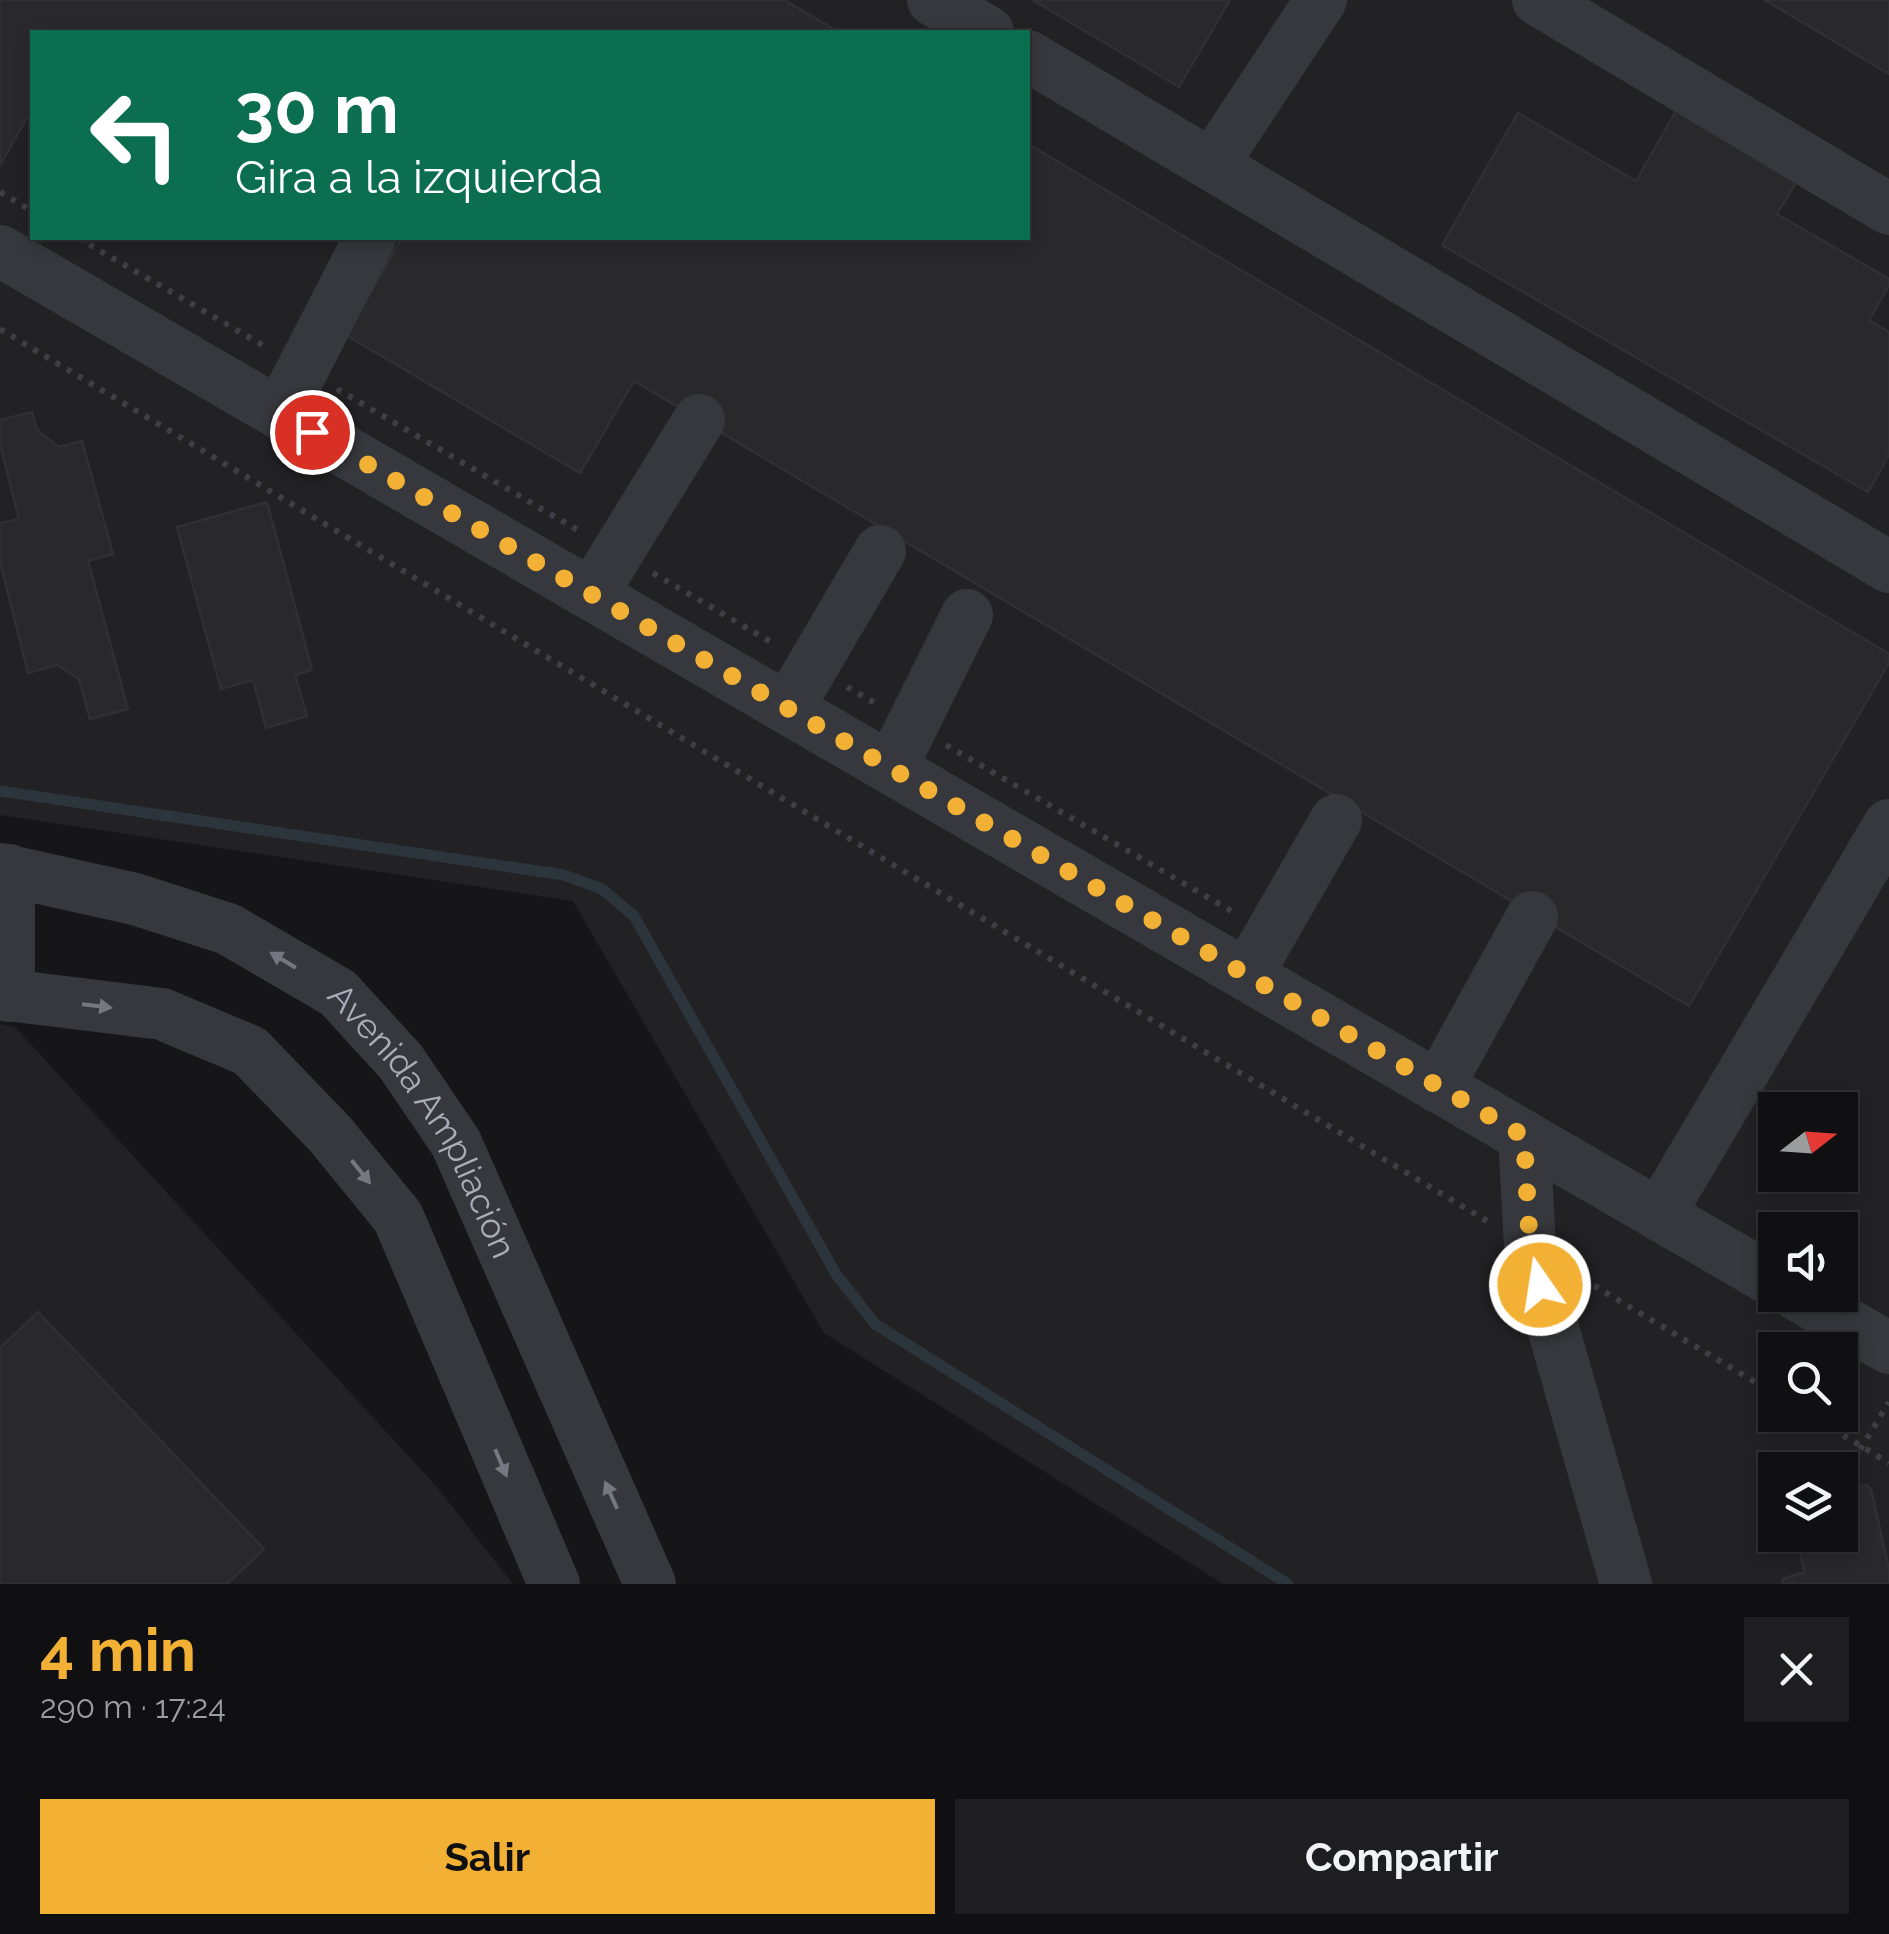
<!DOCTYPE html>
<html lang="es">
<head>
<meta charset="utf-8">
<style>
	:root { --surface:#101012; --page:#1e1e20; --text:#f1f3f6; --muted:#9c9d9f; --line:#303032; --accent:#f2b134 }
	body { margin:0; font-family:Raleway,sans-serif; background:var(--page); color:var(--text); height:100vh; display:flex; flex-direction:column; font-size:38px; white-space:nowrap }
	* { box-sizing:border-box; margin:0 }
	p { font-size:32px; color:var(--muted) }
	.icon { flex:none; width:55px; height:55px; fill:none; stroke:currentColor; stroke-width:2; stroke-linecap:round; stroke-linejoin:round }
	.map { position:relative; height:1584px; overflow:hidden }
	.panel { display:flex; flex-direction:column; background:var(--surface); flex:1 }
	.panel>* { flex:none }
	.hud { position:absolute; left:30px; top:30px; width:1000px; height:210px; border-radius:0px; box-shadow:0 5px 15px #0003,0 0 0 2px var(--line); background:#0b6e4f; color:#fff; overflow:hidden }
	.needle { width:65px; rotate:73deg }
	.buttons { position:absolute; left:1758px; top:1092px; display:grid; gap:20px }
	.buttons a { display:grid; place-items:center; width:100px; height:100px; border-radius:0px; background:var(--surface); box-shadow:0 5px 15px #0003,0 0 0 2px var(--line); font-size:50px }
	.pin { position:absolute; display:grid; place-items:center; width:85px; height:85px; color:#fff; margin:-42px; border:5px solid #fff; border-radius:50%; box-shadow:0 2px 10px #0007 }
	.me { position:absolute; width:110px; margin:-55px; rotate:347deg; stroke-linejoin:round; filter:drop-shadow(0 0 8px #0008) }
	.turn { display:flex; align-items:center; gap:35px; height:210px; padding:0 40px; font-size:45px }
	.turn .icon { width:130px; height:130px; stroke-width:2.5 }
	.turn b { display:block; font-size:70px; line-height:85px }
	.round { display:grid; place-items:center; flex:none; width:105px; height:105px; border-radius:0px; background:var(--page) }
	.headline { display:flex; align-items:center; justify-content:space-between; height:170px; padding:0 40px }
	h1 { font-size:60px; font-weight:700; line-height:75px; color:var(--accent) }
	.primary-button { display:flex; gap:20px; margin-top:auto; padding:20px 40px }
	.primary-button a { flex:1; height:115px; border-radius:0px; background:var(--accent); color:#111; font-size:40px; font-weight:700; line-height:115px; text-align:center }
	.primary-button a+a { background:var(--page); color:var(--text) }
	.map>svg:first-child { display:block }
	.built { fill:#222225; fill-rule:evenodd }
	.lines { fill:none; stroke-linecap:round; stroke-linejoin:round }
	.stream { stroke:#2c353c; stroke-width:11 }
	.building { fill:#29292c; stroke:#303034; stroke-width:2.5 }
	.path { stroke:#3d3f44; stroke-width:6; stroke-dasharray:5 8; stroke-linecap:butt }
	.minor { stroke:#37383d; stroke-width:52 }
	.oneway { fill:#757881 }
	.route { stroke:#f2b134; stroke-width:18; stroke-dasharray:0 32.4 }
	.labels { text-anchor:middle; stroke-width:10; stroke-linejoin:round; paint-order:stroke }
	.street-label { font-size:35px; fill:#a8adb8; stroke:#111113 }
</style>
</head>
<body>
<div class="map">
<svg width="1889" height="1584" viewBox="0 0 1889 1584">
	<rect width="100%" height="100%" fill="#161618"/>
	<path class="built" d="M0,0H1889V1584H1223L824,1333L573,901L0,815ZM32,32H1028V238H32ZM1775,1110H1840V1175H1775ZM1775,1230H1840V1295H1775ZM1775,1350H1840V1415H1775ZM1775,1470H1840V1535H1775Z
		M0,1024L15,1027L436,1486L513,1584H0Z"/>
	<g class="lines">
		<path class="stream" d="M0,791L564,875L602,889L634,916L836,1274L875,1324L1288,1584"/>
	</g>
	<path class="building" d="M0,0H784L839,32H32V109L0,165Z
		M1033,0H1230L1179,87Z
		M1765,0H1889V74Z
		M1677,109L1798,179L1777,214L1889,279V285L1869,320L1889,332V455L1868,492L1442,245L1518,113L1636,181Z
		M1028,144L1889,654V663L1689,1006L634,381L580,473L346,335L399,243L390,238H1028Z
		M32,412L37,430L59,447L82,441L113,554L88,561L128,709L90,719L79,679L57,665L28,673L0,562V523L19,519L0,444V420Z
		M267,502L312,670L295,675L307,716L266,728L253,680L221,689L177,527Z
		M38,1312L264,1549L227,1584H0V1348Z
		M1812,1456L1817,1470H1784L1783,1464Z
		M1866,1485L1871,1489L1889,1569V1584H1783V1579L1804,1572L1797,1535H1840V1489L1844,1491Z"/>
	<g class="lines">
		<path class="path" d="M0,192L32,211
			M78,238L266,347
			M0,329L1487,1221
			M337,389L581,532
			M653,573L776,645
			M847,687L875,703
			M946,745L1233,912
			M1583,1279L1775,1394
			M1810,1415L1889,1463
			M1840,1483L1889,1402"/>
		<g class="minor">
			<path d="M933,0L988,32"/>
			<path d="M1538,0L1889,209"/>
			<path d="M1028,56L1889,567"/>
			<path d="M1212,165L1321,0"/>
			<path d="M0,251L1775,1282"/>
			<path d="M280,413L370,238"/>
			<path d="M592,594L699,420"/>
			<path d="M788,708L880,551"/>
			<path d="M891,768L967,615"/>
			<path id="s1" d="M0,869L135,899L228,929L338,993L401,1062L456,1143L650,1584"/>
			<path d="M9,870V996"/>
			<path d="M1247,975L1336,820"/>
			<path d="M0,994L162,1014L250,1051L330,1134L398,1217L554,1584"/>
			<path d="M1438,1087L1532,917"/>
			<path d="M1524,1136L1530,1247L1626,1584"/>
			<path d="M1659,1215L1889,825"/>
			<path d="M1797,1295L1889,1348"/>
		</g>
	</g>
	<defs><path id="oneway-solid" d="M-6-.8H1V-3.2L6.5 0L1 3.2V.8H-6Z" transform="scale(2.5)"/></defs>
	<g class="oneway">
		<use href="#oneway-solid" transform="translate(283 960) rotate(-149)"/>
		<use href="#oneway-solid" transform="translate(97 1006) rotate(7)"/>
		<use href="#oneway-solid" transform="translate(361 1172) rotate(51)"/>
		<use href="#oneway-solid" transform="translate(501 1463) rotate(67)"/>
		<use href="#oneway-solid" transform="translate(611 1495) rotate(-114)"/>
	</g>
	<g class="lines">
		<path class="route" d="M312,432L1524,1136L1530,1248L1540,1285"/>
	</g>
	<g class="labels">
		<g class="street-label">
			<text dy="12" stroke="none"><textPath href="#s1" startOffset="518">Avenida Ampliación</textPath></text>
		</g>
	</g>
</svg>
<div class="buttons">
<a><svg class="needle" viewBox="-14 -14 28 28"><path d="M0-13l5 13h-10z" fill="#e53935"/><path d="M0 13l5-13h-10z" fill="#9c9d9f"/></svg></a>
<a><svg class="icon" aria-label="sound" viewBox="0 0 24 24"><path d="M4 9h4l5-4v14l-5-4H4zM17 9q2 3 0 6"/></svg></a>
<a><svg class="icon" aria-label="search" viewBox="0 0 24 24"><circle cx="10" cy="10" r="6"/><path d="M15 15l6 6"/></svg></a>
<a><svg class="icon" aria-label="layers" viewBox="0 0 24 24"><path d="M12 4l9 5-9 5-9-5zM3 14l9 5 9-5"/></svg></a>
</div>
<div class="pin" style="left:312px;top:432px;background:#d93025"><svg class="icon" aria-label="arrive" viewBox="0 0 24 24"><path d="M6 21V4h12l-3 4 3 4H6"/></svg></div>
<svg class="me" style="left:1540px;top:1285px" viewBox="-20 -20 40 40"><circle r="17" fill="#f2b134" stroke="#fff" stroke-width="3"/><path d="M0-11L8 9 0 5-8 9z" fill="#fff"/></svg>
<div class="hud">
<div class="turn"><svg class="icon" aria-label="left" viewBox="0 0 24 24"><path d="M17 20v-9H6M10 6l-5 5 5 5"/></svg><div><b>30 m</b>Gira a la izquierda</div></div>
</div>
</div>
<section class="panel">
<div class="headline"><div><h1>4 min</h1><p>290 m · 17:24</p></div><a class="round"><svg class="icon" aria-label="close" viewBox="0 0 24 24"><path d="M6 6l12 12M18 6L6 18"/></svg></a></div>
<div class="primary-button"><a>Salir</a><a>Compartir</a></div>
</section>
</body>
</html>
